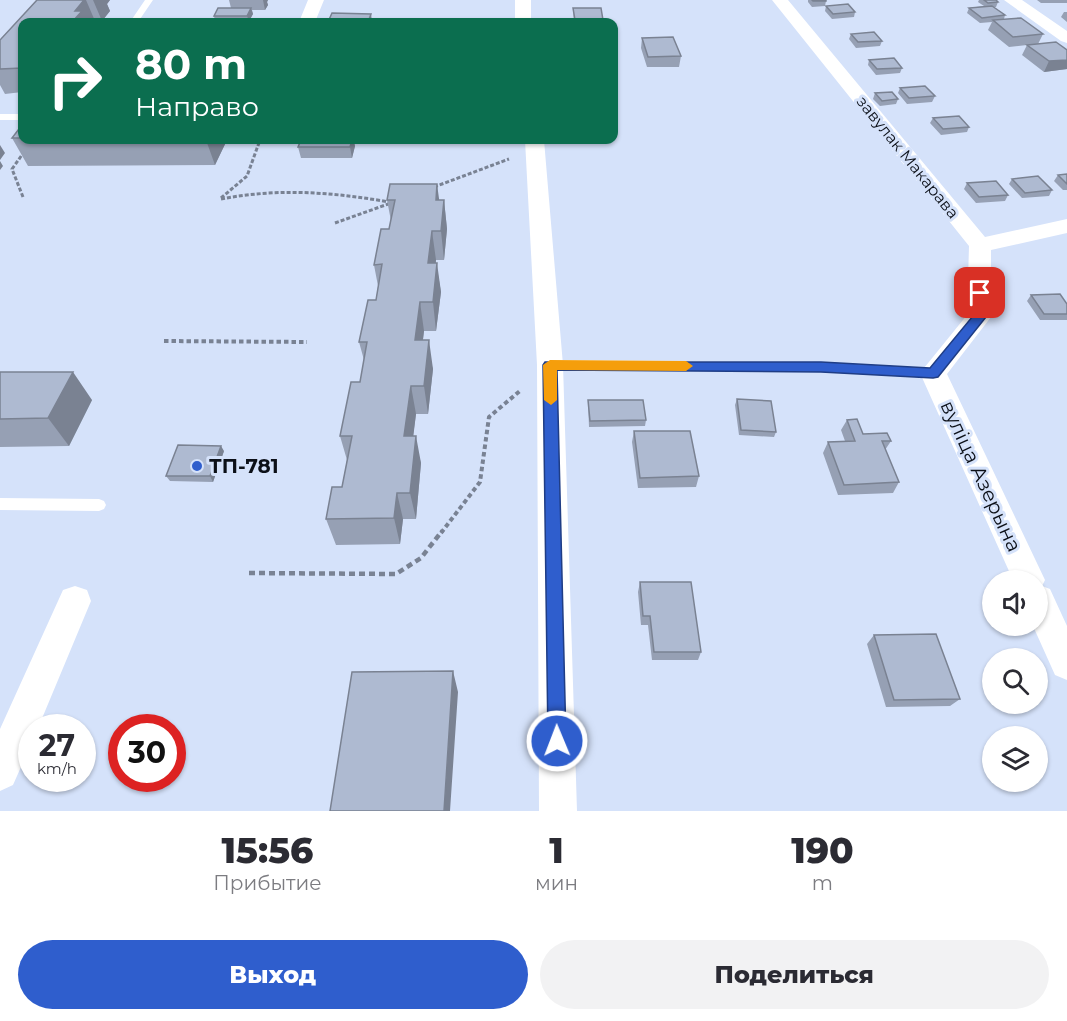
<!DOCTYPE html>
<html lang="ru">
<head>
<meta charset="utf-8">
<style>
	:root { --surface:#fff; --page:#f2f2f3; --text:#2b2b33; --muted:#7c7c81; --accent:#2f5ecd }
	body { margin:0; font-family:Montserrat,sans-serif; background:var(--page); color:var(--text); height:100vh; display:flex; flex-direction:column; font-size:22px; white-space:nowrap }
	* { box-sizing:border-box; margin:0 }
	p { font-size:20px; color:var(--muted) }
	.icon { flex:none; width:33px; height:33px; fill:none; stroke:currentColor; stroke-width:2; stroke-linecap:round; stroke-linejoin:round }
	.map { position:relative; height:811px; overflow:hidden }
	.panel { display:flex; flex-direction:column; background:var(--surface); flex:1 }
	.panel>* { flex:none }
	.hud { position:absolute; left:18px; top:18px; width:600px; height:126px; border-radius:12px; box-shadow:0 2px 4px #0004; background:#0b6e4f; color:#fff; overflow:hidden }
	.buttons { position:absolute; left:982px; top:570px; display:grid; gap:12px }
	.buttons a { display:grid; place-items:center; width:66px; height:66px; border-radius:50%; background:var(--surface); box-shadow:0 2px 4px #0004; font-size:30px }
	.speed { position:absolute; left:18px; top:714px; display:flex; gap:12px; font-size:30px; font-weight:700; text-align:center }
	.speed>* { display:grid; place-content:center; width:78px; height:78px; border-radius:50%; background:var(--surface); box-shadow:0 2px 4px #0004; line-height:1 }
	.speed small { font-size:15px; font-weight:400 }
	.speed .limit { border:9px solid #d22; background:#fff; color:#111 }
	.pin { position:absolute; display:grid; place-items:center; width:51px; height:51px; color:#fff; margin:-26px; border-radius:12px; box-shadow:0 3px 9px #0006 }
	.me { position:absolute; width:66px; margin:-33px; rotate:359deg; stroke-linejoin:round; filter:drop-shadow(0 0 4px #0008) }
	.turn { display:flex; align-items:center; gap:21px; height:126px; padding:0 18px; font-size:27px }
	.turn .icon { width:78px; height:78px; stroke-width:2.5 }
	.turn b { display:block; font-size:42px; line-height:51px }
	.eta { display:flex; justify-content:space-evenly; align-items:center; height:102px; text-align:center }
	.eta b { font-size:36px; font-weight:800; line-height:42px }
	.action { display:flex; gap:12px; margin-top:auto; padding:12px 18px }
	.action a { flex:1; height:69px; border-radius:36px; background:var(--accent); color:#fff; font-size:24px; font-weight:800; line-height:69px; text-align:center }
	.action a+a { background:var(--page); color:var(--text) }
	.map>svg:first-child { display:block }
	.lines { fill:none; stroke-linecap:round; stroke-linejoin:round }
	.path-far2 { stroke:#798293; stroke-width:3; stroke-dasharray:4 2; stroke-linecap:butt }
	.path-far1 { stroke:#798293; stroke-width:4; stroke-dasharray:4.5 3; stroke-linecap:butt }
	.path { stroke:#798293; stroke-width:4.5; stroke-dasharray:6 4; stroke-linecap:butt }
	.lane { fill:#fff; fill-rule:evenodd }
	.street { fill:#fff; fill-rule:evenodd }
	.wall { fill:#96a0b4 }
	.shaded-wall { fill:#7a8292 }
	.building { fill:#aebad1; stroke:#7a8292; stroke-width:1.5 }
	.route { fill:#2f5ecd; stroke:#1f3d85; stroke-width:1.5 }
	.slow { fill:#f59e0b }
	.poi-dot { fill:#2f5ecd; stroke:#d5e2fa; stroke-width:2 }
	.labels { text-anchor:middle; stroke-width:6; stroke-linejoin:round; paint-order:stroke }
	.far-street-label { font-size:16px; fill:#0c1018; stroke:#d5e2fa }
	.poi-label { font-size:20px; font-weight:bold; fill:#0c1018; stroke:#d5e2fa; text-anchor:start }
	.street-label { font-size:20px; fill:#0c1018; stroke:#d5e2fa }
</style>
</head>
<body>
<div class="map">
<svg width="1067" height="811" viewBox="0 0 1067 811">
	<rect width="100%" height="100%" fill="#d5e2fa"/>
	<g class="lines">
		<path class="path-far2" d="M434,187L509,159
			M23,197L12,169L24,152
			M221,198L247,176L260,140
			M221,199C278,188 332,192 389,202
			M335,223L391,203"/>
		<path class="path-far1" d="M164,341L307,342
			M441,533L480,482L489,417L521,390"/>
		<path class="path" d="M249,573L396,574L421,558L442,531"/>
		<path class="lane" d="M145,0H153L138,22H130Z
			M0,114H22V120H0Z
			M550,360L821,362L933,368L940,373L933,378L821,372L550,370L544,365Z
			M0,498L99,499L104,501L106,505L104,509L99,511L0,510Z"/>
		<path class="street" d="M308,0H324L315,22H299Z
			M515,0H531V22H515Z
			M772,0H788L985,237L1067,219V233L991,250V317L947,374L1045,580L1042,586L1050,589L1067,626V680L1055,675L1033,626H1038V580H1013L920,373L967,315L969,246Z
			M1004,0H1022L1067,31V43L1061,41Z
			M525,140H544L563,365L577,811H539L537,365Z
			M75,586L87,590L91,601L38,728H32V742L13,785L0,791V729L63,590Z"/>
	</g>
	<path class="wall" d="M37,0H110L107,4L110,11L102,21H95L94,22H22V92L5,94L0,85V40Z
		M229,0H268L267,2L268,5L265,10H252L253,14L249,21H215L214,16L231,8Z
		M808,0H826V1L825,6L812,7L808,2Z
		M979,0H996L998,2L996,7H994L1005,15L1004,19L1043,34L1038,44L1067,50V69L1044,72L1022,55L1027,45L1009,47L988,30L992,22L980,23L967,13L969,8L984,6L978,2Z
		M1037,0H1067V3H1041Z
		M826,6L855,12L854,17L832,19L825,11Z
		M573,8L603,20V22H574Z
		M1064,12H1067V22L1061,17Z
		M851,34L882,41L880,46L856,48L849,39Z
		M642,38L681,56L679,67H647L641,48Z
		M869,60L902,68L900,73L876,75L868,65Z
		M900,88L935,96L932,102L907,104L898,93Z
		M875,93L898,99L896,104L880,106L873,99Z
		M933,118L969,127L967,132L941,135L930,123Z
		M22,125V140H227L215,165L28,166L12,138Z
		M355,146L352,158H301L298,147Z
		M1067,174V190H1063L1054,181L1058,175Z
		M1012,179L1052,190L1049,196L1022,198L1009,184Z
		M967,183L1008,195L1005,201L976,203L964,189Z
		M387,200H444L447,229L444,260H436V263L441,292L436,331H424L423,340L433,369L428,414H416L413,436L421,463L416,519H403L400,544L336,545L326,519L342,487L347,460L340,436L360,382L364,360L359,342L376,300L378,286L374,265L389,229L391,221Z
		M1031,295L1067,304V320H1040L1027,301Z
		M0,372L92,400L69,446L0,447Z
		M737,399L776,432L774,437L739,435L735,405Z
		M588,400L646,420L645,426L589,427Z
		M847,420L863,434L891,441L885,450L899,482L893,493L838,495L823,453L828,442L845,441L841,430Z
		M634,431L699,476L696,487L638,488L632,442Z
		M224,451L213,482L170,481L166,476Z
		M640,582L701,652L698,660H652L648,625H641L638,592Z
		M874,635L960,699L950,706L886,707L867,644Z"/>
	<path class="shaded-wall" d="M84,0H86L95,21L94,22H74L75,11Z
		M93,0H110L107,4L110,11L102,21Z
		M263,0H268L267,2L268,5L265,10Z
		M251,8L253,14L249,21L247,16Z
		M371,14L372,22H368Z
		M1067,60V69L1044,72L1049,61Z
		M206,140H227L215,165Z
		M351,140H354L355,146L352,158L350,147Z
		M0,145L5,153L0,160Z
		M0,161L3,166L0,170Z
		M437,184L441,213L436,200Z
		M444,200L447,229L444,260L441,231Z
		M432,231L436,260L432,292L428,263Z
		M437,263L441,292L436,331L433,302Z
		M420,302L424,331L419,369L415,340Z
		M429,340L433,369L428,414L424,386Z
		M73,372L92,400L69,446L48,418Z
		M411,386L416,414L410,463L404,436Z
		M416,436L421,463L416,519L410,493Z
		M221,446L224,451L213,482L210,476Z
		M397,493L403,519L400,544L394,518Z
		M453,671L458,692L450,811H444Z"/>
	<path class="building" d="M37,0H84L75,11H82L73,21H66L65,22H22V68L0,69V40Z
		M812,0H826V1H813Z
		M984,0H996L998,2L988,3Z
		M848,4L855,12L833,14L826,6Z
		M992,6L1005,15L982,18L969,8Z
		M218,8H251L247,16H214Z
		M573,8H601L603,20H575Z
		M332,13L371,14L368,22H328Z
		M1021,18L1043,34L1013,37L993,20Z
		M874,32L882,41L858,42L851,34Z
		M673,37L681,56L648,57L642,38Z
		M1056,42L1067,50V60L1049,61L1027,45Z
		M894,58L902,68L877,69L869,60Z
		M925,86L935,96L909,98L900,88Z
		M892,92L898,99L882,101L875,93Z
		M959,116L969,127L943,129L933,118Z
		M22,125V138H12Z
		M301,140H352L350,147H298Z
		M1067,174V184L1058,175Z
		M1038,176L1052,190L1025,193L1012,179Z
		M996,181L1008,195L979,197L967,183Z
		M390,184H437L436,200H444L441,231H432L428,263H437L433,302H420L415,340H429L424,386H411L404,436H416L410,493H397L394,518L326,519L332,487H342L352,436H340L351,382H360L367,342H359L368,300H376L382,264L374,265L381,229H389L395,200H387Z
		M1060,294L1067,304V314H1044L1031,295Z
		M0,372H73L48,418L0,419Z
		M737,399L771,401L776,432L741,430Z
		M588,400H643L646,420L590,421Z
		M857,419L863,434L887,433L891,441H882L899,482L844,485L828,442L855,441L847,420Z
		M634,431H690L699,476L640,478Z
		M178,445L221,446L210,476H166Z
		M640,582H691L701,652H654L650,616H643Z
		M936,634L960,699L894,700L874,635Z
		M453,671L444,811H330L352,672Z"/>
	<path class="route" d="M980,289L985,293L986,317L938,377L933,378L821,372L557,370L566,741L564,747L557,750L551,747L548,741L543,365L545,362H821L930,368L973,316L974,293Z"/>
	<path class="slow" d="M550,360L686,361L693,366L686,371L557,370V400L551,405L544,400L543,365Z"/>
	<circle class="poi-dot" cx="197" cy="466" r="6"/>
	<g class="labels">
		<g class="far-street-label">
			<text transform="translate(908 157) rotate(51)" y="6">завулак Макарава</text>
		</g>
		<g class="poi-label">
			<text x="209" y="473">ТП-781</text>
		</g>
		<g class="street-label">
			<text transform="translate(981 476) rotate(65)" y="7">вуліца Азерына</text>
		</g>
	</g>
</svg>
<div class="buttons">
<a><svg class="icon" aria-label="sound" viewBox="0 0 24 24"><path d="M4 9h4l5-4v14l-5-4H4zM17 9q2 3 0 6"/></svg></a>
<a><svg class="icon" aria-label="search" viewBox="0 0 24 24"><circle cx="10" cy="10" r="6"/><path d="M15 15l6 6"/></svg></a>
<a><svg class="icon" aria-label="layers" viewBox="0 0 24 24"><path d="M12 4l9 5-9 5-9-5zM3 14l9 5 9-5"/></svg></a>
</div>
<div class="speed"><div>27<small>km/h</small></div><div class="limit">30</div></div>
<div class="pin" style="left:980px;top:293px;background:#d93025"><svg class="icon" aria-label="arrive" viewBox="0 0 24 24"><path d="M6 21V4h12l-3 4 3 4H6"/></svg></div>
<svg class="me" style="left:557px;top:741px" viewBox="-20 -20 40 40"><circle r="17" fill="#2f5ecd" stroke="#fff" stroke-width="3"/><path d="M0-11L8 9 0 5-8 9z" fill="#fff"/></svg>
<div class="hud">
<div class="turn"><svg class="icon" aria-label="right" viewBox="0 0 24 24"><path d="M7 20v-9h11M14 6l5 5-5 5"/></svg><div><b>80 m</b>Направо</div></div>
</div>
</div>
<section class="panel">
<div class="eta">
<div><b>15:56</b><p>Прибытие</p></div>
<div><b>1</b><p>мин</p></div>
<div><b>190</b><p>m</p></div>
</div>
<div class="action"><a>Выход</a><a>Поделиться</a></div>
</section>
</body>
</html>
